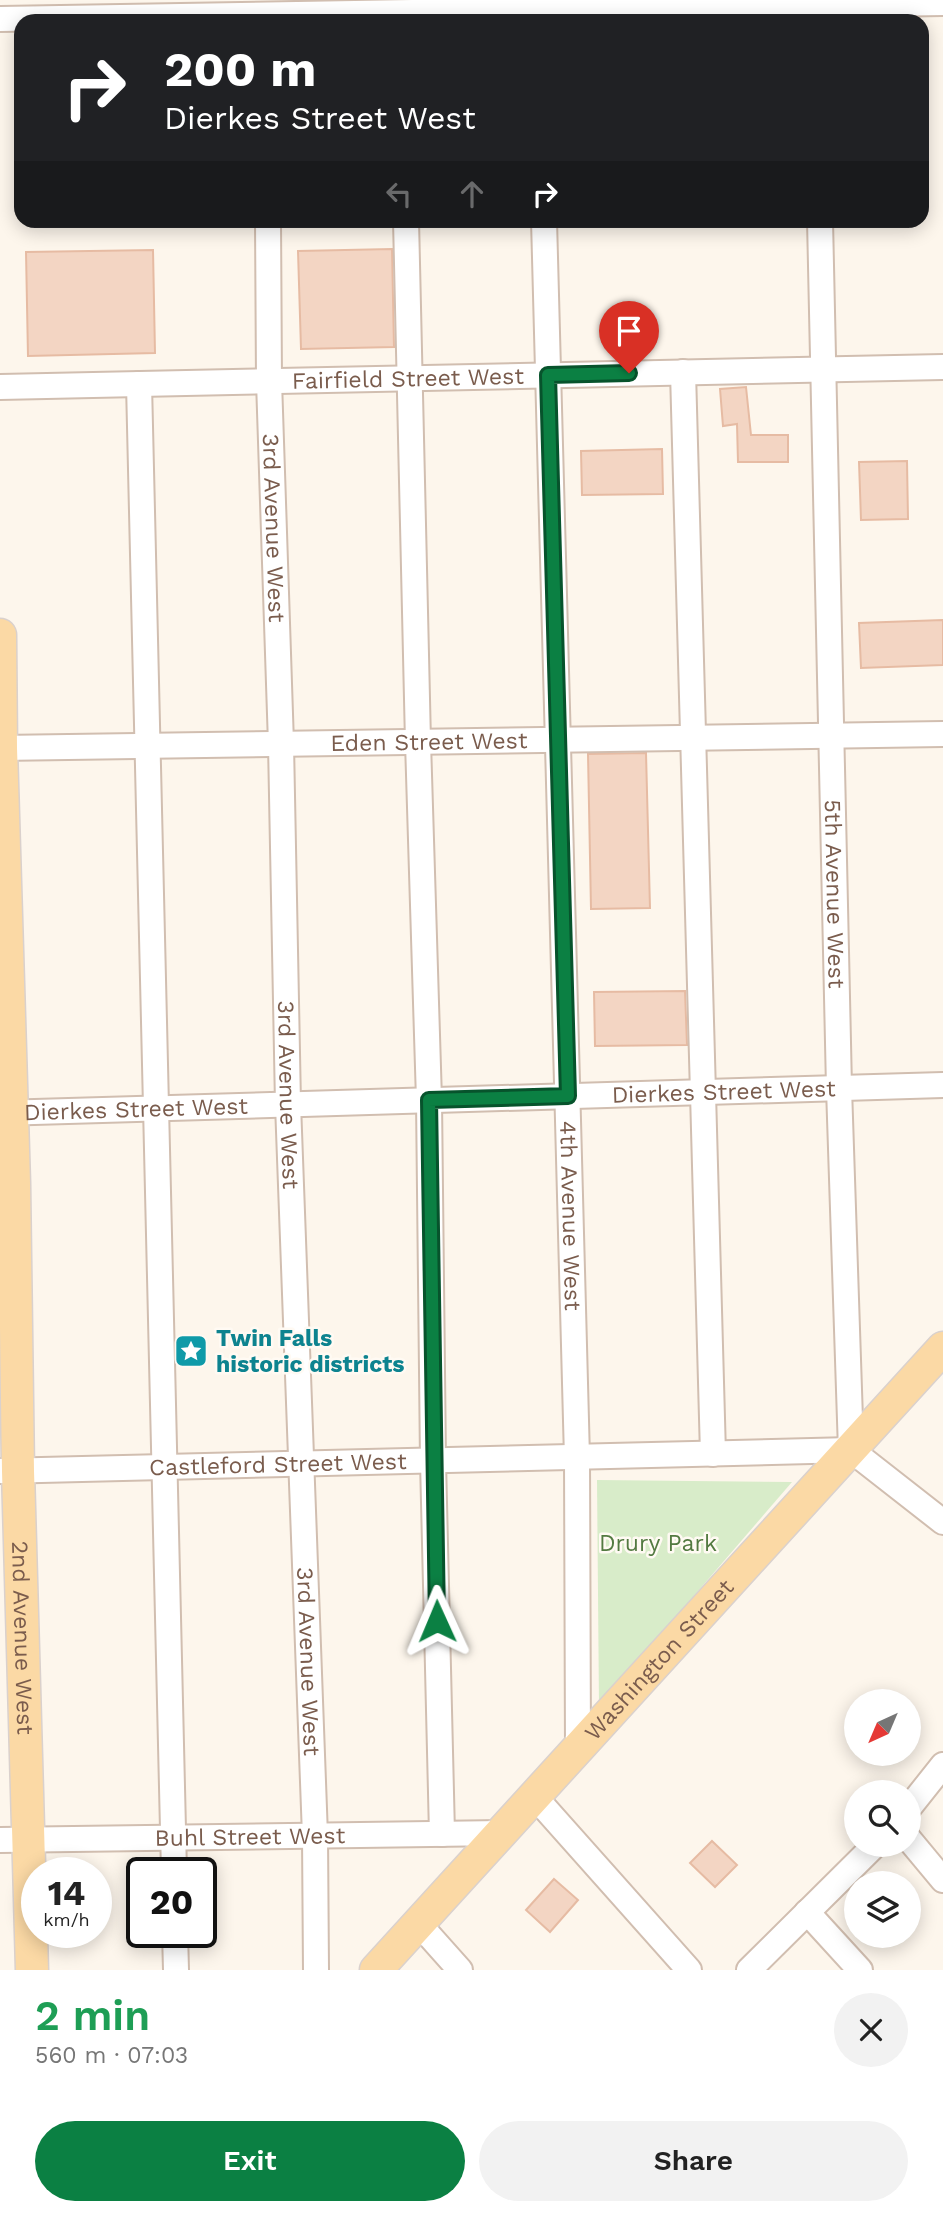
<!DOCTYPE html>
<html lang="en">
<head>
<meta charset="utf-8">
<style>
	:root { --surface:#fff; --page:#f2f2f2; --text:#222; --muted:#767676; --accent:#0b8043 }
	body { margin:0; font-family:"Work Sans",sans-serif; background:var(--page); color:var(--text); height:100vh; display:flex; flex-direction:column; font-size:26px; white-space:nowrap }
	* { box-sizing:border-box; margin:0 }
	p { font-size:23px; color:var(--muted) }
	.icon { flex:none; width:38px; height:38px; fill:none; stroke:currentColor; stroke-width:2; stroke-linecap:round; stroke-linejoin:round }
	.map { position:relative; height:1970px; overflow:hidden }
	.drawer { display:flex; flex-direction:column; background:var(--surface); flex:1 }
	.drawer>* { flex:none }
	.hud { position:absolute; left:14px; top:14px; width:915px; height:214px; border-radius:21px; box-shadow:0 4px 18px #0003; background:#202124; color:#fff; overflow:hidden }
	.needle { width:46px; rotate:224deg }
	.controls { position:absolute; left:844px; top:1689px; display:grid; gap:14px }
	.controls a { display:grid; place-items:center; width:77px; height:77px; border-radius:50%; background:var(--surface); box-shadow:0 4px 18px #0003; font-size:35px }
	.speed { position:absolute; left:21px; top:1857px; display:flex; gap:14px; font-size:35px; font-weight:700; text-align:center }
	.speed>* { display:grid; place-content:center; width:91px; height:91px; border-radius:50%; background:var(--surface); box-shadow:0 4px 18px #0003; line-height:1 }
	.speed small { font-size:18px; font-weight:400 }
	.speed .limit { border:4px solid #111; border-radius:10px; background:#fff; color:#111 }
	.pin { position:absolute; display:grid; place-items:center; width:60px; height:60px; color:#fff; margin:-72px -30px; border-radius:50% 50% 50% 0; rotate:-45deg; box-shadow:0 0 7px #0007 }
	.pin .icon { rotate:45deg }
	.me { position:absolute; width:77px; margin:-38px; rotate:359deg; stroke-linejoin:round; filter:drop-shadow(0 0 5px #0008) }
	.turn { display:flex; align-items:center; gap:24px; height:147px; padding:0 35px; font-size:32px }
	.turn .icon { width:91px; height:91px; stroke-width:2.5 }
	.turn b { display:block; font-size:49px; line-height:60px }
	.lanes { display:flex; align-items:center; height:66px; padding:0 35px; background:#0003; justify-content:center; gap:35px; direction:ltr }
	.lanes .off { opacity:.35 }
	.round { display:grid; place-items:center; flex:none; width:74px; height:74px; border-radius:37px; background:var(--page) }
	.head { display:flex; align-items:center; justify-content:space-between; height:119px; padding:0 35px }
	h1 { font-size:42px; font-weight:600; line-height:52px; color:#1e9e55 }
	.button { display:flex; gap:14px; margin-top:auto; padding:14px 35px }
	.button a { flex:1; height:80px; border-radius:42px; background:var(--accent); color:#fff; font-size:28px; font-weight:600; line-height:80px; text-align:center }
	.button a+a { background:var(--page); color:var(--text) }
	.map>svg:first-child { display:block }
	.green { fill:#d8ecc9 }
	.building { fill:#f3d5c3; stroke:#e6bba3; stroke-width:2 }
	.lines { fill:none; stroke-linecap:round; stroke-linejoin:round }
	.minor-casing { stroke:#d1beb0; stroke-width:28 }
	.major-casing { stroke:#dad1cd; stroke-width:35 }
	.minor { stroke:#fff; stroke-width:24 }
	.major { stroke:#fbd9a5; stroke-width:32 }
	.route-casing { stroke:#07532c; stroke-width:18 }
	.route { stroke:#0b8043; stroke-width:12 }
	.labels { text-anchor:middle; stroke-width:5; stroke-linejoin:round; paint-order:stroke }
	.street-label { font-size:23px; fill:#7a5c4d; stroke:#fffaf3 }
	.culture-label { font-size:23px; font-weight:bold; fill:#0d838f; stroke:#fffaf3; text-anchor:start }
	.park-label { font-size:23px; fill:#537a41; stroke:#fffaf3 }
</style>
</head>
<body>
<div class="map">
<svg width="943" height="1970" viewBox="0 0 943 1970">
	<rect width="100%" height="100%" fill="#fdf6ec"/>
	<path class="green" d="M597,1480L792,1482L599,1706Z"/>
	<path class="building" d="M392,249L394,347L301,349L298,251Z
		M153,250L155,353L28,356L26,252Z
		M746,387L751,435H788V462H738L737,424L723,426L720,389Z
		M662,449L663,494L582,495L581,451Z
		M907,461L908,519L861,520L859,462Z
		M943,620V665L861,668L859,623Z
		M646,753L650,908L591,909L588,754Z
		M685,991L687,1045L595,1046L594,992Z
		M712,1841L737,1865L715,1887L690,1863Z
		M554,1879L578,1900L550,1932L526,1910Z"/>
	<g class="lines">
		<defs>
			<g id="minor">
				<path d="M0,19L943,3"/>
				<path id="s1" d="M268,220L269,381L281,744L288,1104L315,1836L316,1970"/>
				<path d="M406,220L418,742L429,1100L433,1461L442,1834"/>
				<path id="s2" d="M544,220L577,1458L578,1749"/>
				<path id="s3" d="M820,220L839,1088L851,1450L943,1522"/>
				<path d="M683,372L713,1454"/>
				<path d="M139,384L174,1872"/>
				<path id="s4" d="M0,387L943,367"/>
				<path id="s5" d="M0,748L943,734"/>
				<path id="s6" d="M0,1113L943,1085"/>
				<path id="s7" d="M0,1471L851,1450"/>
				<path d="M535,1797L689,1970"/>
				<path d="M908,1809L943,1765"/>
				<path d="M908,1838L943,1880"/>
				<path id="s8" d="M0,1840L502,1833"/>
				<path d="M807,1912L860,1970"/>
				<path d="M419,1924L460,1970"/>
				<path d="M175,1932L176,1970"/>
				<path d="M749,1970L876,1844"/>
			</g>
			<g id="major">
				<path id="s9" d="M0,635L1,748L14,1183L18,1471L32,1970"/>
				<path id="s10" d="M376,1970L943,1348"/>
			</g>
		</defs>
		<use href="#minor" class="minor-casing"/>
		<use href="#major" class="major-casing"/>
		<use href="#minor" class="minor"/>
		<use href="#major" class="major"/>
	</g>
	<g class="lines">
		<defs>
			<path id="route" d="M437,1621L429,1100L568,1096L548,375L629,373"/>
		</defs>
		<use href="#route" class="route-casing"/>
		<use href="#route" class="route"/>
	</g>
	<defs>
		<symbol id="sight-square" viewBox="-11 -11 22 22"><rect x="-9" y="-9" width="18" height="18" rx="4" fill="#0f9aa8" stroke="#fffaf3"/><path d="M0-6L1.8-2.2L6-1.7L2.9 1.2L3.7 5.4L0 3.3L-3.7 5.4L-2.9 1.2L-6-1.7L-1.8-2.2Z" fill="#fff"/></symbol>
	</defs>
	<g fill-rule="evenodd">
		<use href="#sight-square" x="172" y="1332" width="38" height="38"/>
	</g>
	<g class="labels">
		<g class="street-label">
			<text dy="8" stroke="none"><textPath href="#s4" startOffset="408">Fairfield Street West</textPath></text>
			<text dy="8" stroke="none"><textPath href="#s1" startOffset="308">3rd Avenue West</textPath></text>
			<text dy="8" stroke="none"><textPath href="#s5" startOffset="429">Eden Street West</textPath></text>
			<text dy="8" stroke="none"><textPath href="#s3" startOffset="674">5th Avenue West</textPath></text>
			<text dy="8" stroke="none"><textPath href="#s6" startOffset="724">Dierkes Street West</textPath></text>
			<text dy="8" stroke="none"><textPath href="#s1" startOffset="875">3rd Avenue West</textPath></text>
			<text dy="8" stroke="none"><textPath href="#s6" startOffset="136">Dierkes Street West</textPath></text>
			<text dy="8" stroke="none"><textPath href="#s2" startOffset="996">4th Avenue West</textPath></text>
			<text dy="8" stroke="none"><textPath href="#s7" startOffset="278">Castleford Street West</textPath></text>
			<text dy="8" stroke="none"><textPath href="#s9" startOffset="1003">2nd Avenue West</textPath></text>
			<text dy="8" stroke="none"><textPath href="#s10" startOffset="420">Washington Street</textPath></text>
			<text dy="8" stroke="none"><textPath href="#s1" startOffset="1442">3rd Avenue West</textPath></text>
			<text dy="8" stroke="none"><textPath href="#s8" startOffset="250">Buhl Street West</textPath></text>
		</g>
		<g class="culture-label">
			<text x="216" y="1346">Twin Falls<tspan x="216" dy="26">historic districts</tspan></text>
		</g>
		<g class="park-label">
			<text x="658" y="1551">Drury Park</text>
		</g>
	</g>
</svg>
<div class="controls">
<a><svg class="needle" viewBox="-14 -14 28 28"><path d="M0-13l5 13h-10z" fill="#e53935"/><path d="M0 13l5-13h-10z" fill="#767676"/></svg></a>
<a><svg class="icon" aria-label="search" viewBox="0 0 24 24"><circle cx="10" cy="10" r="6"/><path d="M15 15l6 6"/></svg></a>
<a><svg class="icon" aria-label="layers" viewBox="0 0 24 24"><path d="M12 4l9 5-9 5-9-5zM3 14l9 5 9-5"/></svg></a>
</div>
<div class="speed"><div>14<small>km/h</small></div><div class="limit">20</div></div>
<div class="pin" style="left:629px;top:373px;background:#d93025"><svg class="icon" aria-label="arrive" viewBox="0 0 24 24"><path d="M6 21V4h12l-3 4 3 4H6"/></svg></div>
<svg class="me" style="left:437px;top:1621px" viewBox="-20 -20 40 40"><path d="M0-17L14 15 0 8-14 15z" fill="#0b8043" stroke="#fff" stroke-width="4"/></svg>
<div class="hud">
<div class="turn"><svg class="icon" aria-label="right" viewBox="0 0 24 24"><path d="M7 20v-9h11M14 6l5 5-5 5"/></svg><div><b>200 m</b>Dierkes Street West</div></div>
<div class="lanes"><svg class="icon off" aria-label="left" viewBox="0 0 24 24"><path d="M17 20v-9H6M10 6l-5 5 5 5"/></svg><svg class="icon off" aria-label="ahead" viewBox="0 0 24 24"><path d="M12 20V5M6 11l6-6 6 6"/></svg><svg class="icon" aria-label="right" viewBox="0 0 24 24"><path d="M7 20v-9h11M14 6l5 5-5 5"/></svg></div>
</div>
</div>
<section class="drawer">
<div class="head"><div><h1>2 min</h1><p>560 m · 07:03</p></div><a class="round"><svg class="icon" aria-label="close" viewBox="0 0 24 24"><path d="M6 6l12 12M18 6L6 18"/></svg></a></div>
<div class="button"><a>Exit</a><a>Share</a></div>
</section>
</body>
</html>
